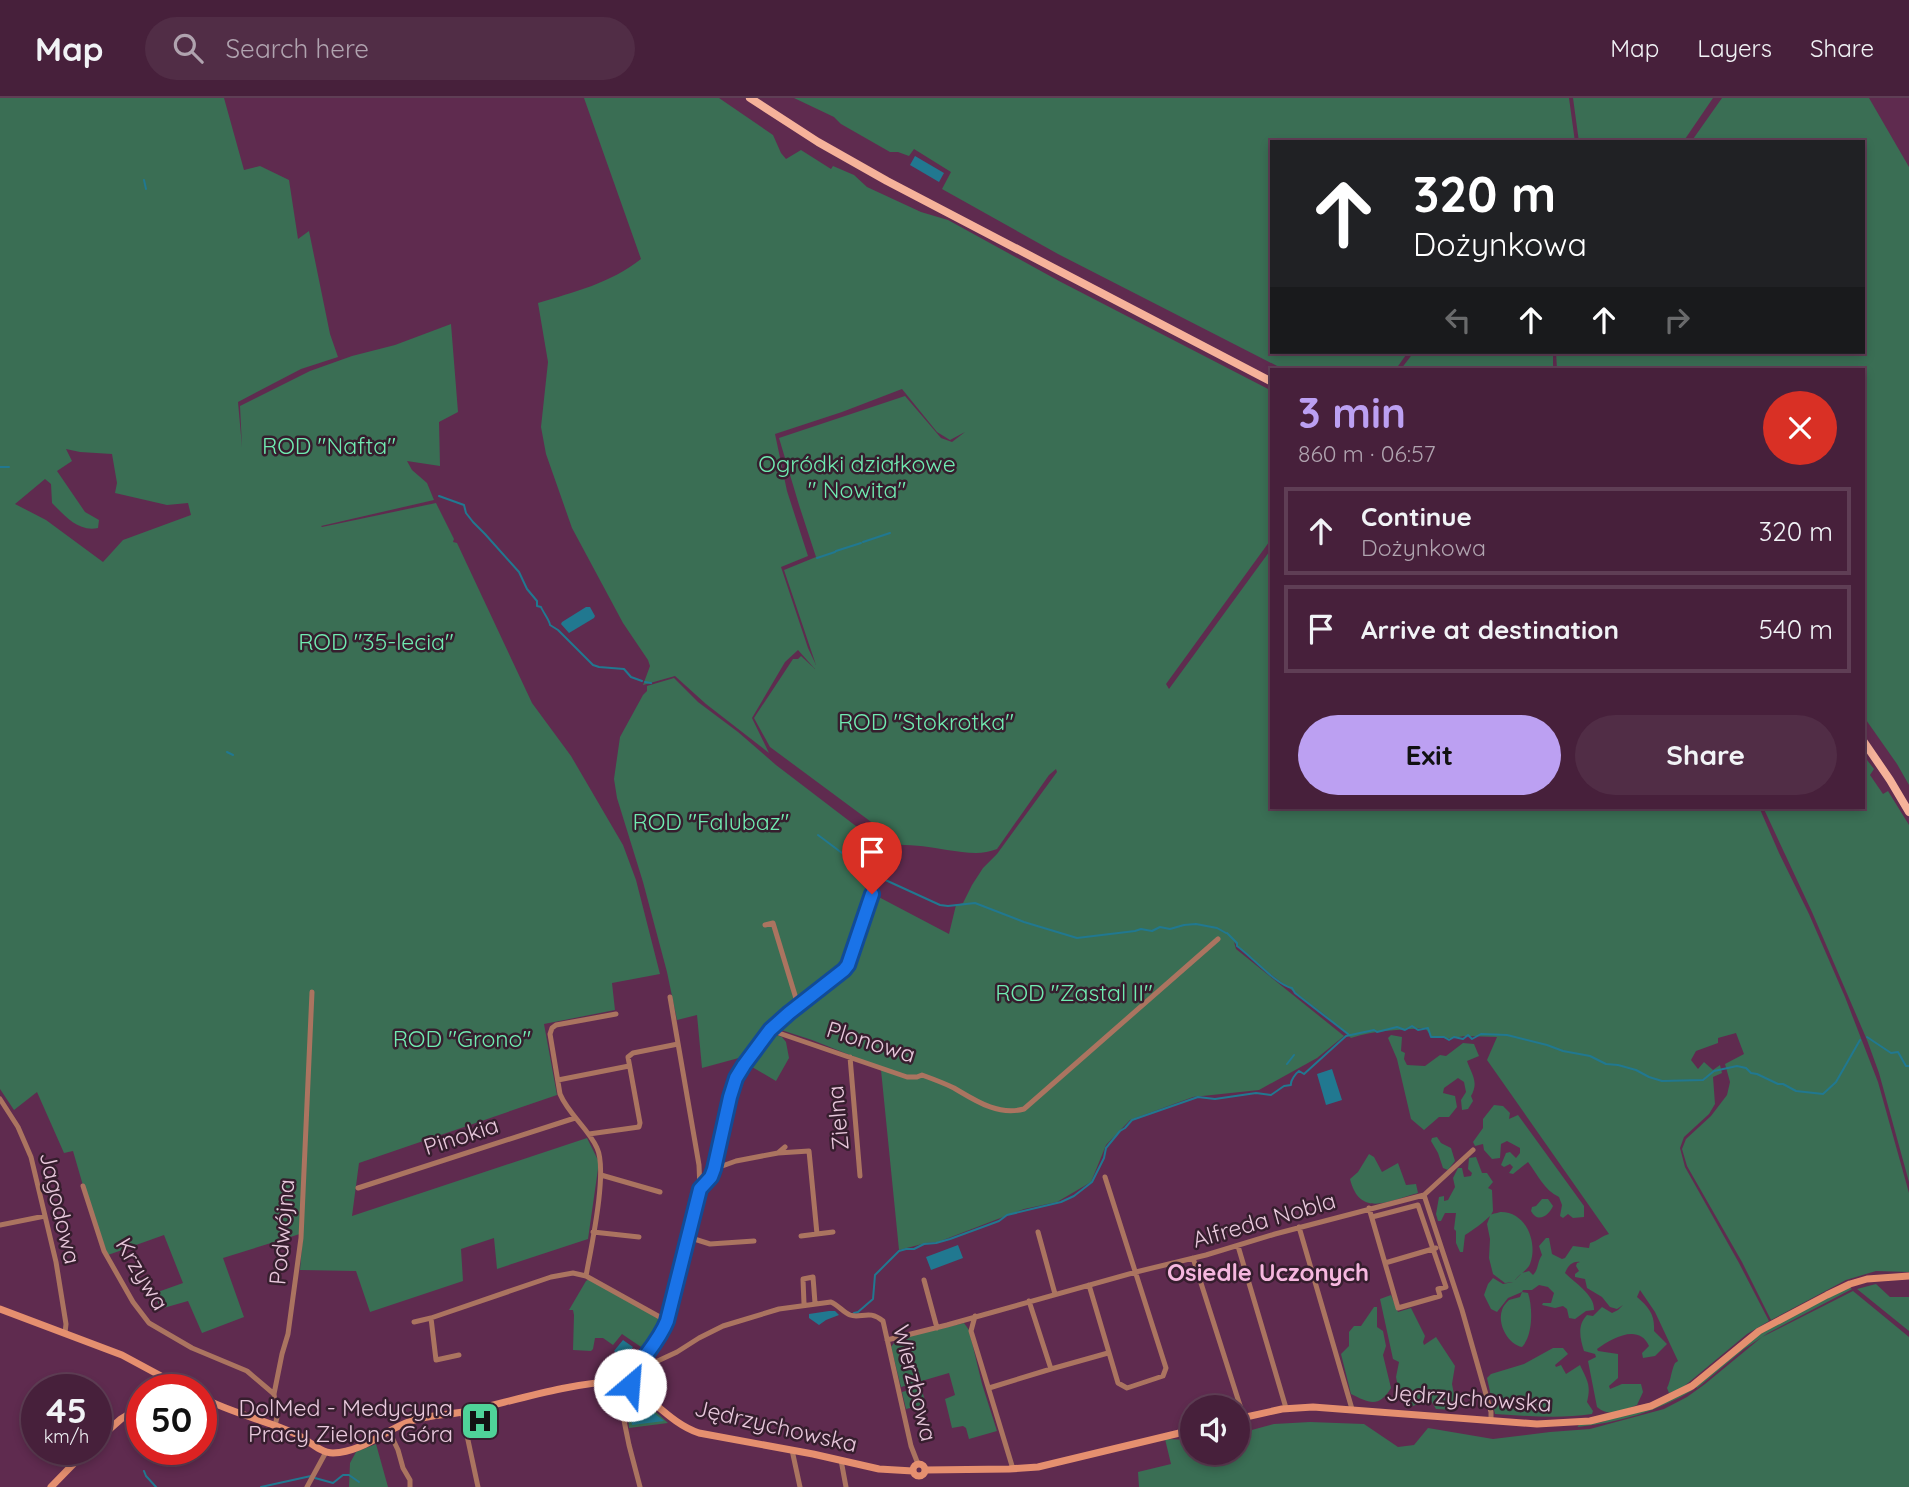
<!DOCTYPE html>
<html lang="en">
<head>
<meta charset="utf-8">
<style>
	:root { --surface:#47203b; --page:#512d46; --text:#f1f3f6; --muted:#b0a3af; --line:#5f3e55; --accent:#bca0f2 }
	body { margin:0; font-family:Quicksand,sans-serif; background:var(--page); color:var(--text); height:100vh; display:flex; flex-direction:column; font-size:26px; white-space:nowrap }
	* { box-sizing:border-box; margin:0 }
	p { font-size:23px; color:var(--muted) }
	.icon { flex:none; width:38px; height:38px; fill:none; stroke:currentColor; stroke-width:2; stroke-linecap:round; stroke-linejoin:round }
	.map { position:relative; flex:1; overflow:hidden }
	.panel { position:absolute; left:1270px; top:270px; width:595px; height:441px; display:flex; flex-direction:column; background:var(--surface); border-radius:0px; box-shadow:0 4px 10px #0003,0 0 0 2px var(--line) }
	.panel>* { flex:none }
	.banner { position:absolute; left:1270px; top:42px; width:595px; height:214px; border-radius:0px; box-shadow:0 4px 10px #0003,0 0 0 2px var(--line); background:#202124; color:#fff; overflow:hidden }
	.controls { position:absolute; left:1180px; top:1297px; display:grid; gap:14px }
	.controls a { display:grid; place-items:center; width:70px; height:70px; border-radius:50%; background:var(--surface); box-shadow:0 4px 10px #0003,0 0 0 2px var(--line); font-size:35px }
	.speed { position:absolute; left:21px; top:1276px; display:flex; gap:14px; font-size:35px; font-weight:700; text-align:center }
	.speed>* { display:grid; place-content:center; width:91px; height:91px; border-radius:50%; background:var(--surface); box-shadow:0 4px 10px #0003,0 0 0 2px var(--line); line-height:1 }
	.speed small { font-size:18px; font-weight:400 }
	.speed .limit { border:10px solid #d22; background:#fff; color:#111 }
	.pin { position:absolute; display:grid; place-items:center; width:60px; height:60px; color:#fff; margin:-72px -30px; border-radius:50% 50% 50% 0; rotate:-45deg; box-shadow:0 0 7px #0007 }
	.pin .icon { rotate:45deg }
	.me { position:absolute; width:77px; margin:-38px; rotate:27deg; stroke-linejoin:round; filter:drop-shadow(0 0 5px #0008) }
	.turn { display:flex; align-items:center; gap:24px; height:147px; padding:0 28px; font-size:32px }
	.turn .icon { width:91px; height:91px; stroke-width:2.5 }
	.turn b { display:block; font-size:49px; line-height:60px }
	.lanes { display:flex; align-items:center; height:66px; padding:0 28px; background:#0003; justify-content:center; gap:35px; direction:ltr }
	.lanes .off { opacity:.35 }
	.round { display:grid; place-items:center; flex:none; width:74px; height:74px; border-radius:37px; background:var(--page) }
	.head { display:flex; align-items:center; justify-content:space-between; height:119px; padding:0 28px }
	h1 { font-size:42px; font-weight:700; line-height:52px; color:var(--accent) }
	.primary-button { display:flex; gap:14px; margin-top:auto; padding:14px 28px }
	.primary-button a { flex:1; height:80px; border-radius:42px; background:var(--accent); color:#111; font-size:28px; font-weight:700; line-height:80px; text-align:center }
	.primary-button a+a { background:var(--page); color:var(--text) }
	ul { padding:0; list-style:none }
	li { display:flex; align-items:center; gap:21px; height:88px; margin:0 14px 10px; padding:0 14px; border:4px solid var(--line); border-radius:0px }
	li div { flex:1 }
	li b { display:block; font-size:26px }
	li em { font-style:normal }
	header { display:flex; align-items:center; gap:42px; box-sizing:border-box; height:98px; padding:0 35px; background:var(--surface); border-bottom:2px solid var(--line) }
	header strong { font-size:33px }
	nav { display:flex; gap:38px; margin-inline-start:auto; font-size:24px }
	.search { width:490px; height:63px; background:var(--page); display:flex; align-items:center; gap:18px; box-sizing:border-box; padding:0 24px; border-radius:38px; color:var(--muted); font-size:26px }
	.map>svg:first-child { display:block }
	.green { fill:#3a6e54; fill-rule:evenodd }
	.water { fill:#217890 }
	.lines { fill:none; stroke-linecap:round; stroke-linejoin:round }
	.stream { stroke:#217890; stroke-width:2 }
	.street { stroke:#ab7460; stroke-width:5 }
	.secondary { stroke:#e58f6f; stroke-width:7 }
	.primary { stroke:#f6b29a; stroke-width:8 }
	.route-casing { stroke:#114b97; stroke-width:18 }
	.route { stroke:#1a73e8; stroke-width:12 }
	.labels { text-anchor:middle; stroke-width:5; stroke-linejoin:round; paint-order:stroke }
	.park-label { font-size:23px; fill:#70ebb1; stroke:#361e2e }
	.street-label { font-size:23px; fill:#e8c8dc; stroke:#361e2e }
	.poi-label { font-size:23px; fill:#e8c8dc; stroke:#361e2e; text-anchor:end }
	.neighbourhood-label { font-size:24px; font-weight:bold; fill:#f6b7df; stroke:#361e2e }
</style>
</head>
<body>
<header>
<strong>Map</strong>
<div class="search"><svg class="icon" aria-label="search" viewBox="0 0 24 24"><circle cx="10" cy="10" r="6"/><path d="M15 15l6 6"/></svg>Search here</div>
<nav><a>Map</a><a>Layers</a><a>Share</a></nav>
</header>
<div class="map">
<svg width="1909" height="1389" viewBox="0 0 1909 1389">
	<rect width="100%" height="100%" fill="#5f2b4f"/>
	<path class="green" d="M0,0H224L244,72L260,68L289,82L298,141L309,133L330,236L338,259L301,271L238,304L242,349L240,308L310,273L352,258L395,247L451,226L458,314L439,324L440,368L407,363L412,372L427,385L434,402L321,428L322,429L436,405L454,441L453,444L457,445L532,605L571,658L623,747L636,782L660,876L612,885L615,912L544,926L557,997L359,1065L352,1118L587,1040L599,1064L588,1141L497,1171L494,1140L461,1151L463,1183L370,1214L356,1173L300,1172L303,1135L223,1160L244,1219L202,1235L188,1203L160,1211L155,1195L183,1185L164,1137L108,1157L91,1115L73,1053L64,1055L37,994L14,1012L0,991ZM66,351L80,354L112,356L117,385L115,395L167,407L188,405L191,417L123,442L103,464L46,422L15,406L45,381L51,386L52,405C65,418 78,434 98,430L99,422L85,414L57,373L72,363Z
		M584,0H719L773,37L781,55L786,61L801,52L831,71L833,68L854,77L867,89L921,114L948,122L1059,183L1272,293V440L1166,586L1169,591L1272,450V709H1759L1779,755L1809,816L1845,899L1878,984L1909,1095V1174L1876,1173L1846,1182L1771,1222L1742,1164L1687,1068L1682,1051L1686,1041L1711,1018L1727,997L1730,984L1725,966L1744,956L1736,935L1718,940V945L1696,953L1691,962L1698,971L1704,964L1713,972L1720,967L1722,975L1713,979L1715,1006L1709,1016L1684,1039L1680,1050L1685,1069L1739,1165L1769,1223L1747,1236L1682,1290L1669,1295L1667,1290C1671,1282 1671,1273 1675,1265L1678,1263L1655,1214L1640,1192L1637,1199C1649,1209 1655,1217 1654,1233L1667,1246L1655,1258L1643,1260L1642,1255L1649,1248C1639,1225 1612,1240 1597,1251L1598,1253L1618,1256V1280L1609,1288L1610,1291L1622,1286H1641L1643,1294L1637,1307C1623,1312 1609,1320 1597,1309L1588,1263L1596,1259L1595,1256L1584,1253C1580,1240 1577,1227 1587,1217L1593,1218L1602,1209L1612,1215L1618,1212L1623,1207L1617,1211L1610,1209L1602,1199L1587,1190L1585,1181L1575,1179V1176L1579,1173L1576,1168L1577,1165L1580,1164C1572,1163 1568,1168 1565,1175C1575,1185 1595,1197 1594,1212L1586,1213L1575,1221L1569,1220L1567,1211L1563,1208L1555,1210L1542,1207L1543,1205H1551L1554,1195L1548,1189L1539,1187L1532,1192H1523L1522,1194L1528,1195C1533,1210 1533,1237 1522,1249C1508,1246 1497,1226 1502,1212C1503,1208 1506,1205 1509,1202L1520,1199L1522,1194L1508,1200L1497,1214L1491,1211L1484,1197L1488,1186L1493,1180L1503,1186L1513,1184L1505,1185L1493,1176L1489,1160L1490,1141L1487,1126L1490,1118C1485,1123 1472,1133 1465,1137L1463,1154H1460L1456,1145V1133L1454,1131L1456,1115H1445L1441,1123H1438L1436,1116L1439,1099L1444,1098V1103L1448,1102L1455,1089L1453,1080L1458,1070H1462L1464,1079L1471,1078L1472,1075L1468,1071L1469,1060L1476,1059L1482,1075H1487L1493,1084L1488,1090L1492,1092L1493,1113L1491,1117C1491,1116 1501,1114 1501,1114C1527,1114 1538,1146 1530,1166C1527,1173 1519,1176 1515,1182L1522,1175L1529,1173L1533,1177C1539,1171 1537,1164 1542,1157L1539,1148L1546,1140H1549L1552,1156L1562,1161L1565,1160L1573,1148L1589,1150L1590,1145C1598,1143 1601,1138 1609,1136L1487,962L1497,939L1465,938L1446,941L1440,938L1432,939L1425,930C1399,932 1376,932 1351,940L1325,917L1273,878L1238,849L1234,844L1236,851L1344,938L1317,960L1259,992L1193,999L1130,1022L1106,1047L1091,1084L1057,1104L1024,1111L938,1144L926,1145L899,1152L881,972L855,959L812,942L775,930L849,874L873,796L949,836L956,807L963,805L972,787L983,770L997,756L1057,674L1056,671L1049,677L997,751C980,758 965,754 947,752C929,749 910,746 891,747L889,740L882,732L770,649L754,620L793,561H798L801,558L815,571L798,552L785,564L752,620L769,655L706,606L675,578L643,587L650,568L648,562L623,525L572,430L546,356L541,329L548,264L538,205C574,194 611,185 641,161ZM902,291L937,334L950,342L965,334L952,344L941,340L905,298L779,340L799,407L816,459L784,472L816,567L808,550L781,469L808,458L787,393L775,336L842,314Z
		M794,0H1569L1575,44H1272V254H1408L1396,271H1283L1058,156L942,91L951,74L914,51L909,58L898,54H890L841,26L834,19Z
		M1573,0H1713L1683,44H1579Z
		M1722,0H1869L1909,69V687L1897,666L1864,619V271H1557L1556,254H1864V44H1691Z
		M1414,254H1553V271H1401Z
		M674,580L698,604L738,634L776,667L865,735L851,757L875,774L853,841L849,857L842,869L768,925V930L746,958L702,970L697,917L677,922L667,874L643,784L617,700L614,681L620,639L643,597L647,593V588Z
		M1864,658L1874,671L1870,677L1883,696L1888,693L1909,727V1084L1879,975L1867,942L1812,814L1763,709H1864Z
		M770,935L782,939L786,944L789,960L776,983L747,966Z
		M1391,937L1402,939L1401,953L1405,955L1404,961L1407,967L1425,968L1440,957L1446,958L1463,945L1474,946L1479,958L1467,963C1472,977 1479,984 1471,998L1473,1003L1468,1011L1462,1012L1461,1002L1466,994L1464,984L1458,980L1444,990L1443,995L1455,998L1457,1009L1449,1019H1439L1424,1032L1411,1021L1397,961L1388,940Z
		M1494,1007L1503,1008L1510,1015L1509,1021L1518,1017L1584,1108V1119L1573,1120L1568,1116L1563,1120L1560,1118L1562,1107L1559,1099C1544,1092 1538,1077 1528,1064L1513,1076L1509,1075L1513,1069L1510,1066L1504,1069L1501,1067L1506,1055L1510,1054L1516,1060L1520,1055V1050L1507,1043L1501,1046L1500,1060L1492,1061L1484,1052L1483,1046L1475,1048L1473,1044L1483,1030V1021Z
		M1437,1039L1441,1045L1451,1050L1455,1063L1448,1072L1443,1070L1438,1055L1431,1043L1432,1040Z
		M1369,1056L1374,1059L1382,1074L1398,1065L1406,1087L1416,1086L1418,1095C1390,1102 1360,1121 1350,1081L1358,1074Z
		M1542,1101H1548L1553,1108C1549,1117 1538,1126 1531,1113L1532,1109L1536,1108Z
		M589,1181L661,1222L662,1225L644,1251L622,1236L613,1247L603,1240H595L593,1251L591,1253L573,1252L574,1217L573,1212H569L586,1183Z
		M1876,1186L1890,1199H1909V1233L1857,1191Z
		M1849,1189L1852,1191L1768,1235L1744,1251L1702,1286L1697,1290L1695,1288L1760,1235Z
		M1853,1193L1909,1239V1389H1139L1138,1374L1171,1366L1165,1341L1192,1342V1354H1237V1336L1274,1326L1310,1324L1364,1326L1398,1349L1414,1347L1428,1330L1493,1341L1550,1334L1590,1331L1664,1311L1687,1299L1705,1286L1762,1239Z
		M1391,1197L1398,1214L1411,1210L1425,1238L1423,1244L1424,1247L1436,1239L1455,1268L1452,1286L1456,1306L1454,1312L1436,1311L1430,1301L1413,1308L1400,1300L1396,1279L1399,1264L1393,1261L1380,1201Z
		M1374,1209H1377V1229L1383,1233L1386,1248L1383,1257L1391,1290C1379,1310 1369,1305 1351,1296L1341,1256L1349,1248V1234L1354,1228H1361Z
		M964,1225L969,1232L982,1286L997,1333L969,1341L966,1330L963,1328L952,1330L945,1301L955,1297L949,1275L901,1289L891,1249L897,1241Z
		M1553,1250H1563L1568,1256L1555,1267L1556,1269L1561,1267L1566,1276L1580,1267C1588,1284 1591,1287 1587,1304L1593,1313L1592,1316C1560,1321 1528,1318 1495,1316L1487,1280L1491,1276L1524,1266Z
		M921,1289L926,1306L906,1311L902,1294Z
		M1689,1292H1693C1658,1313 1618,1325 1577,1329L1579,1327L1602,1324Z
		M632,1298L645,1304L668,1325L629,1330L627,1309L630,1299Z
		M376,1346L388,1389H349L350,1365L356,1354Z"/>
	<path class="water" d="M915,58L944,75L939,84L910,67Z
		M586,509H590L595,518L594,520L569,535L561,526L562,524Z
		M1332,971L1342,1002L1326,1007L1317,976Z
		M958,1147L963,1160L931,1172L926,1159Z
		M829,1213H835L839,1217L826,1222L819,1227L809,1220V1216Z
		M623,1242L633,1249L625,1261L614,1253Z
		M631,1301L645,1308L664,1323L632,1327L629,1308Z"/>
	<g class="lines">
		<path class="stream" d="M144,82L146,91
			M0,369H9
			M439,398L464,407L466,415L473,424L485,436L519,474L527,491L537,503V508L541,509C543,514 550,523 550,527L558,532L593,567L599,569L624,571L631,579L642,583
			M863,444L890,435
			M836,453L861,445
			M817,460L835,454
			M645,584L651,585
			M227,654L233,657
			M818,737L858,767L875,777
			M881,780L940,807L948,808L975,805L1024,824L1077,840L1135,833L1141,831L1152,833L1160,829L1170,831L1184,827L1196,826L1217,830L1226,835
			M1227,835L1237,845V848C1251,858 1278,888 1292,890L1295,895L1348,936
			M1867,939L1891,955L1898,954L1906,968H1909
			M1287,966L1294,957
			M854,1215L858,1214L873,1201L875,1177L899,1153L906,1151H914L924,1146L936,1145L950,1141L999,1123L1007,1117L1061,1104L1074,1098L1092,1084L1104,1060L1106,1050L1120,1033L1125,1030L1132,1022L1198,999L1215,1001L1256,995L1271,997L1284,988L1291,987C1290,983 1296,975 1299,973L1304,976L1346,938L1374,932L1377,934L1397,929L1405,932L1412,928L1418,932L1428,930L1431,939H1444L1449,942L1454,939L1463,941L1468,937L1472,941L1481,936L1507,937L1547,947L1563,953L1590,958L1606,966L1618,967L1636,972L1649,979L1662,983L1703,982L1714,973L1737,968L1746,970L1751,975L1757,976L1778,986H1783L1796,993L1823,996L1836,984L1860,942
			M144,1373L146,1378L156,1389
			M315,1380L333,1385L343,1377H349L359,1384
			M261,1389L311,1378"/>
		<path class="street" d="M765,827L773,825L798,907
			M770,932L907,979H917L922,977C933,981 944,985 954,990C976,1003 998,1018 1024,1011L1218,841
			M850,959L860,1078
			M558,982L629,968
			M0,1001L18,1029L31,1059L56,1164L66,1226L65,1235
			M589,1036L639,1029L640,1025L628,959L633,955L678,946
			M778,1055L809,1053L817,1136
			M714,1071L736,1063L778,1055L785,1049
			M601,1077L660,1094
			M83,1088L104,1153L133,1204L149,1225L192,1250L247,1273L274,1296
			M358,1090L575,1020
			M700,1091L711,1079L714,1071L730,999L736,980L744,967L770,932L788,914L844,872L848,867L886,753
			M1424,1097L1462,1212L1491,1314V1322
			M1369,1110L1398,1210L1440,1198L1438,1191L1446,1189L1418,1107L1372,1119
			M0,1127L45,1118
			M1299,1129L1352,1311
			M593,1134L639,1139
			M1038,1134L1055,1196
			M801,1138L833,1134
			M688,1139L710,1146L754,1143
			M1238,1148L1286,1310
			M1193,1160L1244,1320
			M1385,1165L1436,1150
			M586,1178C591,1150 608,1073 597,1050C588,1030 569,1017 560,996L550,936L552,930L556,927L616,916
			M924,1182L937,1230
			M1089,1187L1118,1285L1127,1290L1163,1278L1166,1270L1105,1079
			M1029,1203L1051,1271L1108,1255
			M804,1206L803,1181L813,1179L815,1205
			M975,1218L971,1233L1013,1371
			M431,1220L436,1262L459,1257
			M414,1224L431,1220L551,1179L573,1175L586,1178L667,1223
			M887,1242L947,1227L1136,1174L1206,1157L1275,1136L1424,1097L1473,1052
			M640,1264L646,1268L649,1267L677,1254L699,1240L723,1228L779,1211L831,1204C838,1207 843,1214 850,1217C861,1221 869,1211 883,1223L911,1348L918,1366
			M623,1282L640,1264L660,1237L667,1223L700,1091L699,1067L670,899
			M989,1290L1051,1271
			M621,1292L620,1303L629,1347L640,1389
			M622,1306L626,1293
			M462,1314L478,1389
			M275,1328L277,1319L274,1296L282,1256L288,1236L301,1140L312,894
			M389,1333L398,1352L403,1370L410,1382V1389
			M792,1352L800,1389
			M841,1362L846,1389
			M307,1389L326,1354"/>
		<path class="secondary" d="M0,1211L122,1257L187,1292
			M618 1288a6 6 0 1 1 12 0a6 6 0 1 1-12 0Z
			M630,1287C654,1302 672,1326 699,1335L813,1356L879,1371L913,1373
			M201,1299C231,1315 265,1322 296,1336C307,1341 320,1355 333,1355C364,1354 384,1332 411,1323C430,1316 450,1317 469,1313C520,1301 569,1285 621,1283
			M1237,1321L1282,1311L1313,1309L1537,1326L1590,1323L1651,1308L1692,1288L1759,1233L1827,1197L1850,1186L1867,1181L1909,1178
			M96,1343L121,1321L142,1308
			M913 1372a6 6 0 1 1 12 0a6 6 0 1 1-12 0Z
			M925,1372L1009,1371L1038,1369L1192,1332
			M51,1389L88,1351"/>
		<path class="primary" d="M750,0L818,44L887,83L1272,284
			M1864,644L1890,682L1909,714"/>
	</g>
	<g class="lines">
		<defs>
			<path id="route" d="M630,1287L629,1284C639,1262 658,1246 667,1223L700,1091L711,1079L714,1071L730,999L736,980L744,967L770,932L789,915L844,872L848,867L872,796"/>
		</defs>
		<use href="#route" class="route-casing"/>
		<use href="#route" class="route"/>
	</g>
	<defs>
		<symbol id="hospital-square" viewBox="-11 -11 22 22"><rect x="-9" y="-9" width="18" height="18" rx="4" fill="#4fd399" stroke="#361e2e"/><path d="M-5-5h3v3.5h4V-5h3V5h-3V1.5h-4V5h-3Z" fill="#111"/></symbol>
	</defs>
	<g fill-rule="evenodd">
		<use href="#hospital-square" x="458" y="1301" width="44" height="44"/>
	</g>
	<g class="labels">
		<g class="park-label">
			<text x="329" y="356">ROD "Nafta"</text>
			<text x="857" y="374">Ogródki działkowe<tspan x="857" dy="26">" Nowita"</tspan></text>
			<text x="376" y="552">ROD "35-lecia"</text>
			<text x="926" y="632">ROD "Stokrotka"</text>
			<text x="711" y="732">ROD "Falubaz"</text>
			<text x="1074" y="903">ROD "Zastal II"</text>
			<text x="462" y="949">ROD "Grono"</text>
		</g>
		<g class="street-label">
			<text transform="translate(871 944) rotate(17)" y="8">Plonowa</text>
			<text transform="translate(838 1020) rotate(-95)" y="8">Zielna</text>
			<text transform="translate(461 1038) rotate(-18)" y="8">Pinokia</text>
			<text transform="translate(60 1110) rotate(77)" y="8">Jagodowa</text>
			<text transform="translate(1264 1122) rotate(-16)" y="8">Alfreda Nobla</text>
			<text transform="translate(282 1134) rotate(-85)" y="8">Podwójna</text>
			<text transform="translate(142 1176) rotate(59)" y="8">Krzywa</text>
			<text transform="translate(915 1285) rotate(76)" y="8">Wierzbowa</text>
			<text transform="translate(1469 1300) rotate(4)" y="8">Jędrzychowska</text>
			<text transform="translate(776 1328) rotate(13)" y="8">Jędrzychowska</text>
		</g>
		<g class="poi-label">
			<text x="453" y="1318">DolMed - Medycyna<tspan x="453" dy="26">Pracy Zielona Góra</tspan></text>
		</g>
		<g class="neighbourhood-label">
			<text x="1268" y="1183">Osiedle Uczonych</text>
		</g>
	</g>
</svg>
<div class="controls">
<a><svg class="icon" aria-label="sound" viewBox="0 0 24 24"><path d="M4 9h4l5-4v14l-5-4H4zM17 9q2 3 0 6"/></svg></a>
</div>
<div class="speed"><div>45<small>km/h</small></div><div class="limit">50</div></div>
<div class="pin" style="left:872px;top:796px;background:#d93025"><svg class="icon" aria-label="arrive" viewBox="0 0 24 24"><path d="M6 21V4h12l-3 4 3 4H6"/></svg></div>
<svg class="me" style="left:630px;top:1287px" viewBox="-20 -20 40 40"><circle r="19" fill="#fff"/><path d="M0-13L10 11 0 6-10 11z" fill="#1a73e8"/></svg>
<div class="banner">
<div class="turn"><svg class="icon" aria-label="ahead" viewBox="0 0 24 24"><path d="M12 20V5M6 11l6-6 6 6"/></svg><div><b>320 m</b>Dożynkowa</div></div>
<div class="lanes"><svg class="icon off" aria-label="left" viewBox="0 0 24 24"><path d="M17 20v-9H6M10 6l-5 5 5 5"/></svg><svg class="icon" aria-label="ahead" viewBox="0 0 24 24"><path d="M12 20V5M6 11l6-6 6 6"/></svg><svg class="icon" aria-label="ahead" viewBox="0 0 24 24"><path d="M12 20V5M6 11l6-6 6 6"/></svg><svg class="icon off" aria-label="right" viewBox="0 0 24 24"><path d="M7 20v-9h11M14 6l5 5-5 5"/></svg></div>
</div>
<section class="panel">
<div class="head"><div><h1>3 min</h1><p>860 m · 06:57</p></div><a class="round" style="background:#d93025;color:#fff"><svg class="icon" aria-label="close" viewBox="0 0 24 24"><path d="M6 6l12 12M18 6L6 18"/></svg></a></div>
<ul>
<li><svg class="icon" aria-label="ahead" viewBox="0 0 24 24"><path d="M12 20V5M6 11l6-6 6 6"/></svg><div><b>Continue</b><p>Dożynkowa</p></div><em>320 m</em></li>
<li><svg class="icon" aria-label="arrive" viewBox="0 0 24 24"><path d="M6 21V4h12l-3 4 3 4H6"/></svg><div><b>Arrive at destination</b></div><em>540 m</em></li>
</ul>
<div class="primary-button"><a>Exit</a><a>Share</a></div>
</section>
</div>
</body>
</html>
